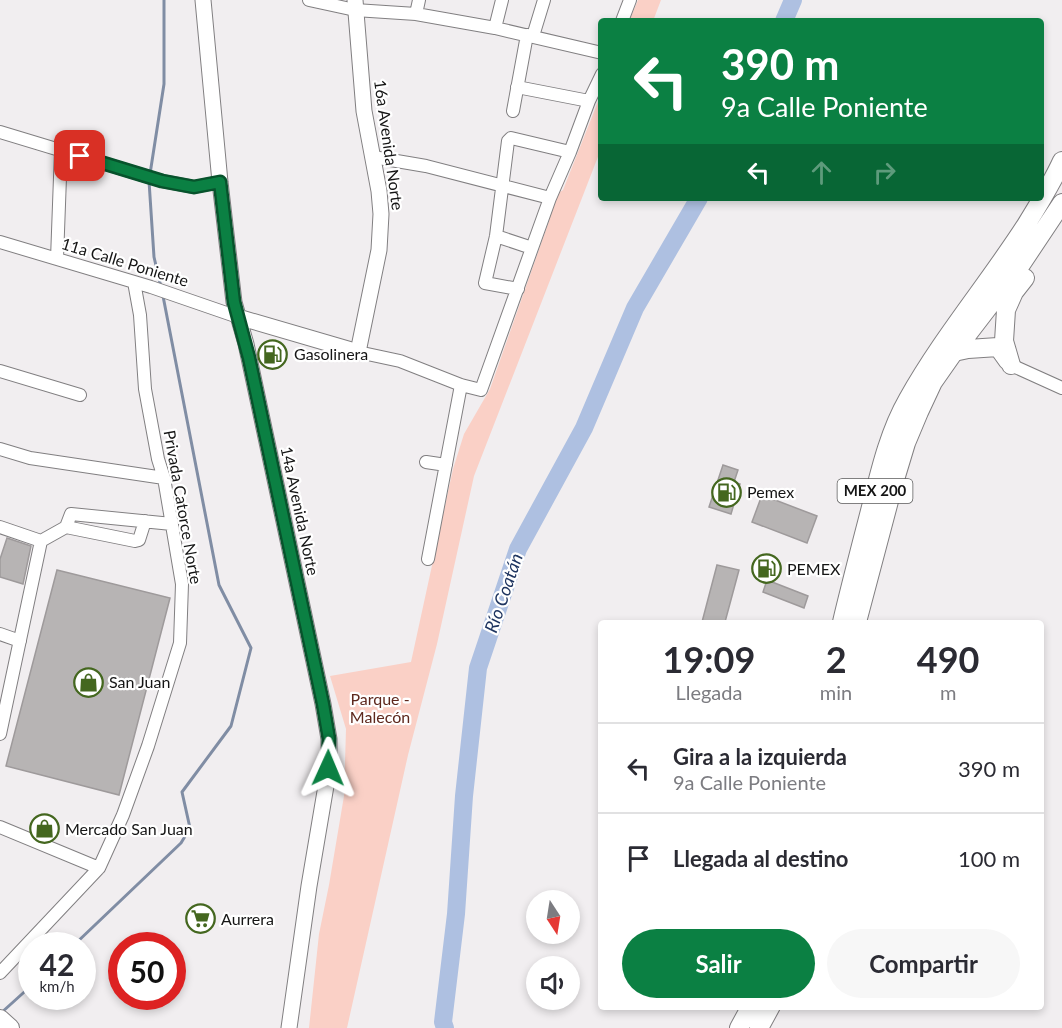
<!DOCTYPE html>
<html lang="es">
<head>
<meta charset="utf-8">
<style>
	:root { --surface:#fff; --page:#f7f7f7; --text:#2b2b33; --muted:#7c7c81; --line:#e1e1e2; --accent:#0b8043 }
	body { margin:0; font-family:Lato,sans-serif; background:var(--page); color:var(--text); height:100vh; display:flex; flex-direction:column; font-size:22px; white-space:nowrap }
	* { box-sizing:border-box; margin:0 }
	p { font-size:20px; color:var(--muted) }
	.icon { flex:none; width:33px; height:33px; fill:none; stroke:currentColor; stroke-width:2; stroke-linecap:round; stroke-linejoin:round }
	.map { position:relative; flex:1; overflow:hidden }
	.side { position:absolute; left:598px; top:620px; width:446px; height:390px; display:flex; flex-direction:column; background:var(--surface); border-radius:6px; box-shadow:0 3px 9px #0003 }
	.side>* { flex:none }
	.top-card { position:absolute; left:598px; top:18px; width:446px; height:183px; border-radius:6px; box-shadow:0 3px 9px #0003; background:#0b8043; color:#fff; overflow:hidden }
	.needle { width:39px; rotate:168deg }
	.controls { position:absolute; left:526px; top:890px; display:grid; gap:12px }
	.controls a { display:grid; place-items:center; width:54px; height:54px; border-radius:50%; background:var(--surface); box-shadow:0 3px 9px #0003; font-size:30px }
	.speed { position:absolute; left:18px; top:932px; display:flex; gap:12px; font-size:30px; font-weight:700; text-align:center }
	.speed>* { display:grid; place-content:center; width:78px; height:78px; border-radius:50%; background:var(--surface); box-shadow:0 3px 9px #0003; line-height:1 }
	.speed small { font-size:15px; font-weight:400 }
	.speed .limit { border:9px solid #d22; background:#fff; color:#111 }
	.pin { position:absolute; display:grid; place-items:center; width:51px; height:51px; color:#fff; margin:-26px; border-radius:12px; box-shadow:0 3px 9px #0006 }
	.me { position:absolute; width:66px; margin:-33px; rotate:1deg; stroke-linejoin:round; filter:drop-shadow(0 0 4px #0008) }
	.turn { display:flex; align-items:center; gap:21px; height:126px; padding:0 24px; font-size:27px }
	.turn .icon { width:78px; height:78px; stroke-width:2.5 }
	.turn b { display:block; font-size:42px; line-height:51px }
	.lanes { display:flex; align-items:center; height:57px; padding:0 24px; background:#0003; justify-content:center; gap:30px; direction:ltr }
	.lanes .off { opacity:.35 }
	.eta { display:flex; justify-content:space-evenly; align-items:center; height:102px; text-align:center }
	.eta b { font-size:36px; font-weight:700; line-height:42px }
	.action { display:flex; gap:12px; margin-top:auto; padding:12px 24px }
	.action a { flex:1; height:69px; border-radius:36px; background:var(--accent); color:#fff; font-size:24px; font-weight:700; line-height:69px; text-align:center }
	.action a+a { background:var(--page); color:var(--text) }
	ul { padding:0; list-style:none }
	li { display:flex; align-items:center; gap:18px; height:90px; padding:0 24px; border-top:2px solid var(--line) }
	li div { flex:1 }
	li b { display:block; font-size:22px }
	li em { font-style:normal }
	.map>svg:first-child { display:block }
	.green { fill:#fad0c6 }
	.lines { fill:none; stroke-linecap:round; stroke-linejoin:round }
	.stream { stroke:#808da4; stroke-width:3 }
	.river { stroke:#aec0e1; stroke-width:18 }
	.building { fill:#b7b4b4; stroke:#9e9a9b; stroke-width:1.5 }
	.minor-casing { stroke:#817f81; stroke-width:14 }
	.major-casing { stroke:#817f81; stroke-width:17 }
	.highway-casing { stroke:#817f81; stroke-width:20 }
	.minor { stroke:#fff; stroke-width:12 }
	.major { stroke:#fff; stroke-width:15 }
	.highway { stroke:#fff; stroke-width:18 }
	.route-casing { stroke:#07532c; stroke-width:15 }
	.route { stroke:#0b8043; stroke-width:10 }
	.labels { text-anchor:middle; stroke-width:4.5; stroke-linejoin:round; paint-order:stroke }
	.shield { fill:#fff; stroke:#5b5b5b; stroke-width:1.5 }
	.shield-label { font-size:15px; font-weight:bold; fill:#151515 }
	.street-label { font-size:16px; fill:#151515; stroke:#fff }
	.poi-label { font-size:16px; fill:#151515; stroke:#fff; text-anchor:start }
	.park-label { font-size:16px; fill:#5e281d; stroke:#fff }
	.water-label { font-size:18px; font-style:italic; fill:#1f3560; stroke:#fff }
</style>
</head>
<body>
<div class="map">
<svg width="1062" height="1028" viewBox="0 0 1062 1028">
	<rect width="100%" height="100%" fill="#f1eef0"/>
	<path class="green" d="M638,0H661L653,21H629Z
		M601,94V149L474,476L437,644L408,755L347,1028H309L319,934L329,885L344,796L346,729L330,676L411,662L453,469L464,434L490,389L549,221C546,205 549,198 563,190Z"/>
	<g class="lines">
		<path class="stream" d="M150,174L164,84V0
			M149,181L154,257L161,287
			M74,945L181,843L190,828L182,792L231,726L251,648L219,585L163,296
			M1,1013L32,985"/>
		<path class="river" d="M784,21L793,0
			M445,1028L443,1022L456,914L464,796L478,668L518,549L584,428L635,308L699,198"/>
	</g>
	<path class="building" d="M723,465L738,470L734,482L740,484L731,514L709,507Z
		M762,495L817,516L807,543L752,522Z
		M7,538L31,546L23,584L0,577V559Z
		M717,565L739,570L725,622H702Z
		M57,570L170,598L119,795L6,766Z
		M767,580L808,596L804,608L763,592Z"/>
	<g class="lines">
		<defs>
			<path id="minor" d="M309,0L355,10L416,14L495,28L602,53
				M416,14L419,0
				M622,21L630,0
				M495,28L502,0
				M533,36L544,0
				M517,87L589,101
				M513,111L527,35
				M0,132L162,181L194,187L220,182
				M373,157L426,166L550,198
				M496,236L532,248
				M0,242L151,287L238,317
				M57,259L61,150
				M518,289L485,283L496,236L508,141L511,138L570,152
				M358,352L400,361L461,385L481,390L550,198L570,152L589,101L602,74
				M1011,365L1062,388
				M0,371L80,395
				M0,449L30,458L164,478
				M426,462L446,465
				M0,527L41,541L66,527L71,514L172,524
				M66,527L135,541L139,540L145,521
				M428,559L461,385
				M0,634L20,641
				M0,734L41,541
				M0,827L99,868
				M0,973L99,868L123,815L148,746L180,643L182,584L164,478L158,459L145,389L140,315L134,282"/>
			<path id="major" d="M203,0L220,182L234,302L246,344L252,372L323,704L329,739V768L309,886L289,1028
				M238,317L358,352L379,250L381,214L379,191L364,111L355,0"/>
			<path id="highway" d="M954,352L968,349L998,347L1008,361
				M1011,365L1004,341L1006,310L1014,292L1025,278
				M842,622C851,584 861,546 871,507C880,471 889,432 908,399C942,338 988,284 1026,225C1039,204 1052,183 1062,161
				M857,622L893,486L906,443L919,412L933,382L954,352L1020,266L1062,203
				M0,1019L10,1028
				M739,1028L751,1006
				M759,1028L771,1006"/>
		</defs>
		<use href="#minor" class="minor-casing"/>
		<use href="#major" class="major-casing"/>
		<use href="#highway" class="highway-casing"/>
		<use href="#minor" class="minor"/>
		<use href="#major" class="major"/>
		<use href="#highway" class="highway"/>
	</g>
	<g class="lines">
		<defs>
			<path id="route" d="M80,156L162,181L194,187L220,182L234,302L249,358L323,704L329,739L328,768"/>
		</defs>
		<use href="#route" class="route-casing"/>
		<use href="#route" class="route"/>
	</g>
	<defs>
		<symbol id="fuel-ring" viewBox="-11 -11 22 22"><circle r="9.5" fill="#fff" stroke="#44671f" stroke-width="1.5"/><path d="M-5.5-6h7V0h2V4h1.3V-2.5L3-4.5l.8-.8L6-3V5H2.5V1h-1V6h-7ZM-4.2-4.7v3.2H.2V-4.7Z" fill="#44671f"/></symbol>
		<symbol id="shop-ring" viewBox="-11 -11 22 22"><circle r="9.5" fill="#fff" stroke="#44671f" stroke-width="1.5"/><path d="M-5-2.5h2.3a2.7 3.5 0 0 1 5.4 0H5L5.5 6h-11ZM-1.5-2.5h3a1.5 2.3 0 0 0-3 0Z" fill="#44671f"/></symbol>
		<symbol id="supermarket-ring" viewBox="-11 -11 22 22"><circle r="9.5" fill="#fff" stroke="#44671f" stroke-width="1.5"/><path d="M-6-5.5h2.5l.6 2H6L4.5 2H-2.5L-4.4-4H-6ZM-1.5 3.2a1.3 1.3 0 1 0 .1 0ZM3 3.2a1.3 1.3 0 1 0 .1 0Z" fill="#44671f"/></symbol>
	</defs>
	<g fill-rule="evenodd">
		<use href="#fuel-ring" x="256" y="338" width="33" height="33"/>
		<use href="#fuel-ring" x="710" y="476" width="33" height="33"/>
		<use href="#fuel-ring" x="750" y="552" width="33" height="33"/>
		<use href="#shop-ring" x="72" y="666" width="33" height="33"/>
		<use href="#shop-ring" x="28" y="812" width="33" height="33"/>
		<use href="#supermarket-ring" x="184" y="902" width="33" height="33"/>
	</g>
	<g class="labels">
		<rect class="shield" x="837.5" y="479" width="75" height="24" rx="4.5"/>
		<g class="shield-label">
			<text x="875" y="496">MEX 200</text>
		</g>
		<g class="street-label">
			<text transform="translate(389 145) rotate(82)" y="6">16a Avenida Norte</text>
			<text transform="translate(125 262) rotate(17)" y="6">11a Calle Poniente</text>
			<text transform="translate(183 507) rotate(80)" y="6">Privada Catorce Norte</text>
			<text transform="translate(300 511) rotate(78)" y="6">14a Avenida Norte</text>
		</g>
		<g class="poi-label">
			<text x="294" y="360">Gasolinera</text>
			<text x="747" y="498">Pemex</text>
			<text x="787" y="575">PEMEX</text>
			<text x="109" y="688">San Juan</text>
			<text x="65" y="835">Mercado San Juan</text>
			<text x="221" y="925">Aurrera</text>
		</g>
		<g class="park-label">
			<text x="380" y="705">Parque -<tspan x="380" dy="18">Malecón</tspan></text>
		</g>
		<g class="water-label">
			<text transform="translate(504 593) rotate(-71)" y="6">Río Coatán</text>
		</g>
	</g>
</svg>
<div class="controls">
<a><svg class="needle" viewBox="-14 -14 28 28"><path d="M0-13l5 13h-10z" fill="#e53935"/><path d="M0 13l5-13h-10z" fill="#7c7c81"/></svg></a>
<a><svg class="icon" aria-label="sound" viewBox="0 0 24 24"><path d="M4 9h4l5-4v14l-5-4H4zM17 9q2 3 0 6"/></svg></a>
</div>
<div class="speed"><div>42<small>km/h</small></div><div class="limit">50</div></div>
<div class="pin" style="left:80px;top:156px;background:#d93025"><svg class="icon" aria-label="arrive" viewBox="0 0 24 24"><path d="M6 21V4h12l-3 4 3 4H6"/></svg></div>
<svg class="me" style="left:328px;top:768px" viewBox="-20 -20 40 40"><path d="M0-17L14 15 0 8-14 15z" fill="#0b8043" stroke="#fff" stroke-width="4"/></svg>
<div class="top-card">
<div class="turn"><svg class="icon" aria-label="left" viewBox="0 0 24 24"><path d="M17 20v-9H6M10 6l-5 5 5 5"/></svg><div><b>390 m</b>9a Calle Poniente</div></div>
<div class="lanes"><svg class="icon" aria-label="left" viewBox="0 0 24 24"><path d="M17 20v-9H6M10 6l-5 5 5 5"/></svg><svg class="icon off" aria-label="ahead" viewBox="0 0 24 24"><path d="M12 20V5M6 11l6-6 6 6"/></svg><svg class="icon off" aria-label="right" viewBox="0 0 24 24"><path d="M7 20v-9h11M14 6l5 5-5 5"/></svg></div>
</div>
<section class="side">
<div class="eta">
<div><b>19:09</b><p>Llegada</p></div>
<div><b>2</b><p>min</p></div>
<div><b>490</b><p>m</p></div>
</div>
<ul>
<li><svg class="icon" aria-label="left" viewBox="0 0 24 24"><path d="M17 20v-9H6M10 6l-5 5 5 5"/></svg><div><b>Gira a la izquierda</b><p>9a Calle Poniente</p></div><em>390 m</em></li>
<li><svg class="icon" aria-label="arrive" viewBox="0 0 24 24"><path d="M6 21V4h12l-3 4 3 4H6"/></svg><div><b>Llegada al destino</b></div><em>100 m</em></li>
</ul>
<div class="action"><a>Salir</a><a>Compartir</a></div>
</section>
</div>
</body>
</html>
